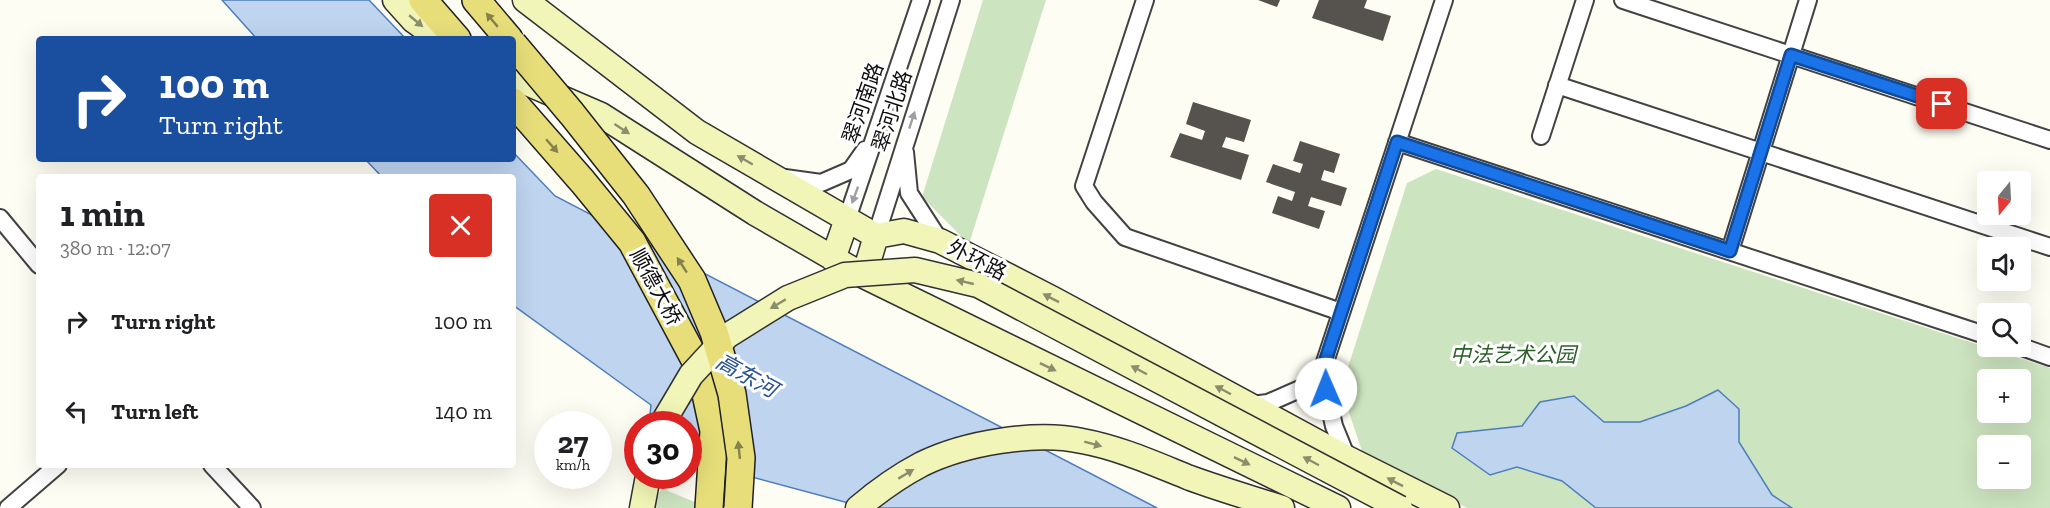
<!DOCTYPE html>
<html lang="en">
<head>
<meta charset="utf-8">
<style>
	:root { --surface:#fff; --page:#f6f6f6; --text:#202124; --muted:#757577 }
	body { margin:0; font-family:"Zilla Slab","Noto Sans SC",serif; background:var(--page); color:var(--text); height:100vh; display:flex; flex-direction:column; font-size:22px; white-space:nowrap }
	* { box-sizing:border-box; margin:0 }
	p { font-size:20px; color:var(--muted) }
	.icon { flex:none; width:33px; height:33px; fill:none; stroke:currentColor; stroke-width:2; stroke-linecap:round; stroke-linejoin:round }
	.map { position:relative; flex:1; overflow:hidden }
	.details { position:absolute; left:36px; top:174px; width:480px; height:294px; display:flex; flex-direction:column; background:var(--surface); border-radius:6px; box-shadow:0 6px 24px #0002 }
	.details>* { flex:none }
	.hud { position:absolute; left:36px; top:36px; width:480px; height:126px; border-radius:6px; box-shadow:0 6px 24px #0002; background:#1a4fa0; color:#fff; overflow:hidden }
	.needle { width:39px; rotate:198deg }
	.buttons { position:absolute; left:1977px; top:171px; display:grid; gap:12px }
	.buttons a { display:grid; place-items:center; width:54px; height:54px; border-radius:6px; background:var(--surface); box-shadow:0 6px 24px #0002; font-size:30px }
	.speed { position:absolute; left:534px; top:411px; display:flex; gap:12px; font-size:30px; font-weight:700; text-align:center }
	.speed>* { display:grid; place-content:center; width:78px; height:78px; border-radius:50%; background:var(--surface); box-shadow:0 6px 24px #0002; line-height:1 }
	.speed small { font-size:15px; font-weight:400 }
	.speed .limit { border:9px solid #d22; background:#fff; color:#111 }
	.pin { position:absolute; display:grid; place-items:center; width:51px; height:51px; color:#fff; margin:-26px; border-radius:12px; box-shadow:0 3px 9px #0006 }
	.me { position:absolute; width:66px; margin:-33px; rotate:359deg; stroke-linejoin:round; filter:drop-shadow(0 0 4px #0008) }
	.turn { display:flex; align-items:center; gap:21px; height:126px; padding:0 24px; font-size:27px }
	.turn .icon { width:78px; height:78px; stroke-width:2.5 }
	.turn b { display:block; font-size:42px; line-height:51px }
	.round { display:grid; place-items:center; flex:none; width:63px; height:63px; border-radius:6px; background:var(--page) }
	.headline { display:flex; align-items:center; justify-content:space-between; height:102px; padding:0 24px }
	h1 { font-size:36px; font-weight:700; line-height:45px }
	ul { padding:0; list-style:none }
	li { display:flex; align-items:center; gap:18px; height:90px; padding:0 24px }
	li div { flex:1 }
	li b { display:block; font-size:22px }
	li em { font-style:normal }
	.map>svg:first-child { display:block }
	.green { fill:#cde4c0; fill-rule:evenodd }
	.water { fill:#bed4ef; stroke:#4e7ebc; stroke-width:1.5 }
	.building { fill:#56524d }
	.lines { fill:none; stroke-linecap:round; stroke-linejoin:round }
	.street-casing { stroke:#424242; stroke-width:20 }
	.secondary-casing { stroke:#313131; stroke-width:27 }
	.primary-casing { stroke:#202020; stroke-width:30 }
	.street { stroke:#fff; stroke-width:16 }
	.secondary { stroke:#f1f5b7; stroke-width:24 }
	.primary { stroke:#e7de7a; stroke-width:27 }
	.secondary-bridge-casing { stroke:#313131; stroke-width:27; stroke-linecap:butt }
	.primary-bridge-casing { stroke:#202020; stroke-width:30; stroke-linecap:butt }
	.secondary-bridge { stroke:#f1f5b7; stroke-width:24 }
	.primary-bridge { stroke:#e7de7a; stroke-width:27 }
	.oneway { fill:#86814a }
	.oneway2 { fill:#8b8e6b }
	.oneway3 { fill:#9f9f9f }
	.route-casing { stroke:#114b97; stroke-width:15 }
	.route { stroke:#1a73e8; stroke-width:10 }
	.labels { text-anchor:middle; stroke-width:6; stroke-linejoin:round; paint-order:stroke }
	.street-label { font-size:21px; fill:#0f0f0f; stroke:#fff }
	.park-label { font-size:21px; font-style:italic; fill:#2a5f27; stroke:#fff }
	.water-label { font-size:22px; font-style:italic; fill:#285291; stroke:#fff }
</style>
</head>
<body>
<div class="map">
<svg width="2050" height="508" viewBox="0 0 2050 508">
	<rect width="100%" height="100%" fill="#fdfdf3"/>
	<path class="green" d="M983,0H1046L969,244L922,197Z
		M1436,169L2050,368V508H1467L1364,457L1341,389L1407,183ZM1988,380H2020V412H1988ZM1988,446H2020V478H1988Z
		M661,488L709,508H654Z"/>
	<path class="water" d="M222,0H369L406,39H257Z
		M513,152L555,196L1157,508H867L689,460L688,424H649L651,405L513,305V177H382L365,159H513Z
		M1718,390L1739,409V442L1772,495L1792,508H1596L1562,481L1517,467L1490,475L1452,448L1457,433L1522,426L1540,402L1574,396L1604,422H1640L1686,406Z"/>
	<path class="building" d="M1258,0H1280L1277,7Z
		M1319,0H1367L1364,8L1391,16L1383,41L1312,18Z
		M1193,102L1251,120L1244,142L1226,137L1222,147L1249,155L1241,180L1170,157L1180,133L1202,140L1205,131L1186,124Z
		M1300,141L1340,154L1334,173L1324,170L1321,180L1347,188L1341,206L1311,197L1308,206L1325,211L1319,229L1272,213L1278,196L1292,201L1295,192L1266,182L1273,164L1300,173L1303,164L1293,161Z"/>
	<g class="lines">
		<defs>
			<path id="street" d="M1145,0L1084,186L1094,202L1125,237L1341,312
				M1623,0L2050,140
				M1557,85L2050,247
				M1541,136L1585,0
				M1397,142L1988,336
				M905,152L909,193L940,241
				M785,178L821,183L851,170L865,150
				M0,218L39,265
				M847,219L921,0
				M876,236L951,0
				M1730,251L1808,0
				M2019,346L2050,357
				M1251,405L1268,403L1309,385L1322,371
				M1347,458L1334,426L1322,371L1444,0
				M212,465L252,508
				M8,508L58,465"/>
			<path id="secondary" d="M395,0L413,20L439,39
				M525,0L697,132L876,236L904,231L940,241L1053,299L1347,458L1447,508
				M513,77L601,115L755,213L864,276L1338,508
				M833,259L847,219
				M864,276L876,236
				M642,508L648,476
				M858,508C878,491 899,476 922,464C965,443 1035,431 1082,441C1120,448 1155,464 1190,478C1220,489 1251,498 1282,508"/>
			<path id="primary" d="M423,0L457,39
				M476,0L509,39
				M513,102L583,182L632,242L701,371L714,431L709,508"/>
		</defs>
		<use href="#street" class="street-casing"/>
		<use href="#secondary" class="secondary-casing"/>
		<use href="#primary" class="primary-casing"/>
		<use href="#street" class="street"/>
		<use href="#secondary" class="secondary"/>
		<use href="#primary" class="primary"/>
		<defs>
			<path id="secondary-bridge" d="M662,424L691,375L727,336L788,298L845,275L915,270L978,285L1400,508"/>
			<path id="primary-bridge" d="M513,44L572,114L636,195L692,280L714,332L732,394L741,458L738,508"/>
		</defs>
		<use href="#secondary-bridge" class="secondary-bridge-casing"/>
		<use href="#primary-bridge" class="primary-bridge-casing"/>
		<use href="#secondary-bridge" class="secondary-bridge"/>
		<use href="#primary-bridge" class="primary-bridge"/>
	</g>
	<defs><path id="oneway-solid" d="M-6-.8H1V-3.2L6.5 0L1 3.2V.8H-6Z" transform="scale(1.5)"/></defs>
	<g class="oneway">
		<use href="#oneway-solid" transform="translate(492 20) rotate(-130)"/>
		<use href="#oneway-solid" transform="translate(552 146) rotate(49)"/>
		<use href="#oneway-solid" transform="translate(682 265) rotate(-123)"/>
		<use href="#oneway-solid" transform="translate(739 450) rotate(-96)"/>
	</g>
	<g class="oneway2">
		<use href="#oneway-solid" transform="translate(416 21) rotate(40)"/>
		<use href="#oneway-solid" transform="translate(622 129) rotate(33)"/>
		<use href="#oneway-solid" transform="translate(745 160) rotate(-150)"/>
		<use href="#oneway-solid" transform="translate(965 282) rotate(-167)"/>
		<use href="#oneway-solid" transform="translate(1051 298) rotate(-153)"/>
		<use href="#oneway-solid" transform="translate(778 304) rotate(149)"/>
		<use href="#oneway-solid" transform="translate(1048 367) rotate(26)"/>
		<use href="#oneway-solid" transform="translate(1139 370) rotate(-152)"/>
		<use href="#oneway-solid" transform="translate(1223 390) rotate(-152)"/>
		<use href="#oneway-solid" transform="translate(1093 444) rotate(15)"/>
		<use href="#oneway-solid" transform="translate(1242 461) rotate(26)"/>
		<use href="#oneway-solid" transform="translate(1311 461) rotate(-152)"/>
		<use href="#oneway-solid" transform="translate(906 474) rotate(-31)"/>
		<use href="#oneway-solid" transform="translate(1395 482) rotate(-153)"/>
	</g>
	<g class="oneway3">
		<use href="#oneway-solid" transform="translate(912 120) rotate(-72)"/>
		<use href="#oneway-solid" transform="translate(855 195) rotate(110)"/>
	</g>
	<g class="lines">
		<defs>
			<path id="route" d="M1326,389L1322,371L1397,142L1730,251L1791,55L1942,104"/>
		</defs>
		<use href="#route" class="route-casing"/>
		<use href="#route" class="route"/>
	</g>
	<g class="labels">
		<g class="street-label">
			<text transform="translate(863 103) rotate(-71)" y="7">翠河南路</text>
			<text transform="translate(892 111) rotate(-72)" y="7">翠河北路</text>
			<text transform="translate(977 260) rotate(27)" y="7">外环路</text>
			<text transform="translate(656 287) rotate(61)" y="7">顺德大桥</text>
		</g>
		<g class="park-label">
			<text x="1513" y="362">中法艺术公园</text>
		</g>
		<g class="water-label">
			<text transform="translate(747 375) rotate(29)" y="8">高东河</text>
		</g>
	</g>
</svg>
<div class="buttons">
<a><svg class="needle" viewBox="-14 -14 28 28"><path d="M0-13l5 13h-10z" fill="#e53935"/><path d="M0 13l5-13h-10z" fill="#757577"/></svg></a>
<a><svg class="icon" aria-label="sound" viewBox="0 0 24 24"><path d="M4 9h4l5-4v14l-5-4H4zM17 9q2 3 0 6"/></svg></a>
<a><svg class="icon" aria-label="search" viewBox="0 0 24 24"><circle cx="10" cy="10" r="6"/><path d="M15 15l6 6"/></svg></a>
<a>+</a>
<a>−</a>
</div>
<div class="speed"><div>27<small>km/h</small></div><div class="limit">30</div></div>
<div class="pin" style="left:1942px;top:104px;background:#d93025"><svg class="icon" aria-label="arrive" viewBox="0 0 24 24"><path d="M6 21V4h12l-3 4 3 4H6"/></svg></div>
<svg class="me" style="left:1326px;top:389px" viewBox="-20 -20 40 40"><circle r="19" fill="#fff"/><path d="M0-13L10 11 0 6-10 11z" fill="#1a73e8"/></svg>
<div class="hud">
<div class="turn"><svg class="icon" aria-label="right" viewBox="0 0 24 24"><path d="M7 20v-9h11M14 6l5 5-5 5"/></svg><div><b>100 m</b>Turn right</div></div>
</div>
<section class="details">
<div class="headline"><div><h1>1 min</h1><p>380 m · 12:07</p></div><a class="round" style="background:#d93025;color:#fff"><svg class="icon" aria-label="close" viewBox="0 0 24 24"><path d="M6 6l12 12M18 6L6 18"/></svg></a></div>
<ul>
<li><svg class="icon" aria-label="right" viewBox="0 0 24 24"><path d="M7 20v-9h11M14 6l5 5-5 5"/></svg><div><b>Turn right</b></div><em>100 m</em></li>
<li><svg class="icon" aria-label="left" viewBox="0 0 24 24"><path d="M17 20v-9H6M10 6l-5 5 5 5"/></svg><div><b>Turn left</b></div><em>140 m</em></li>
</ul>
</section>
</div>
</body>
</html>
